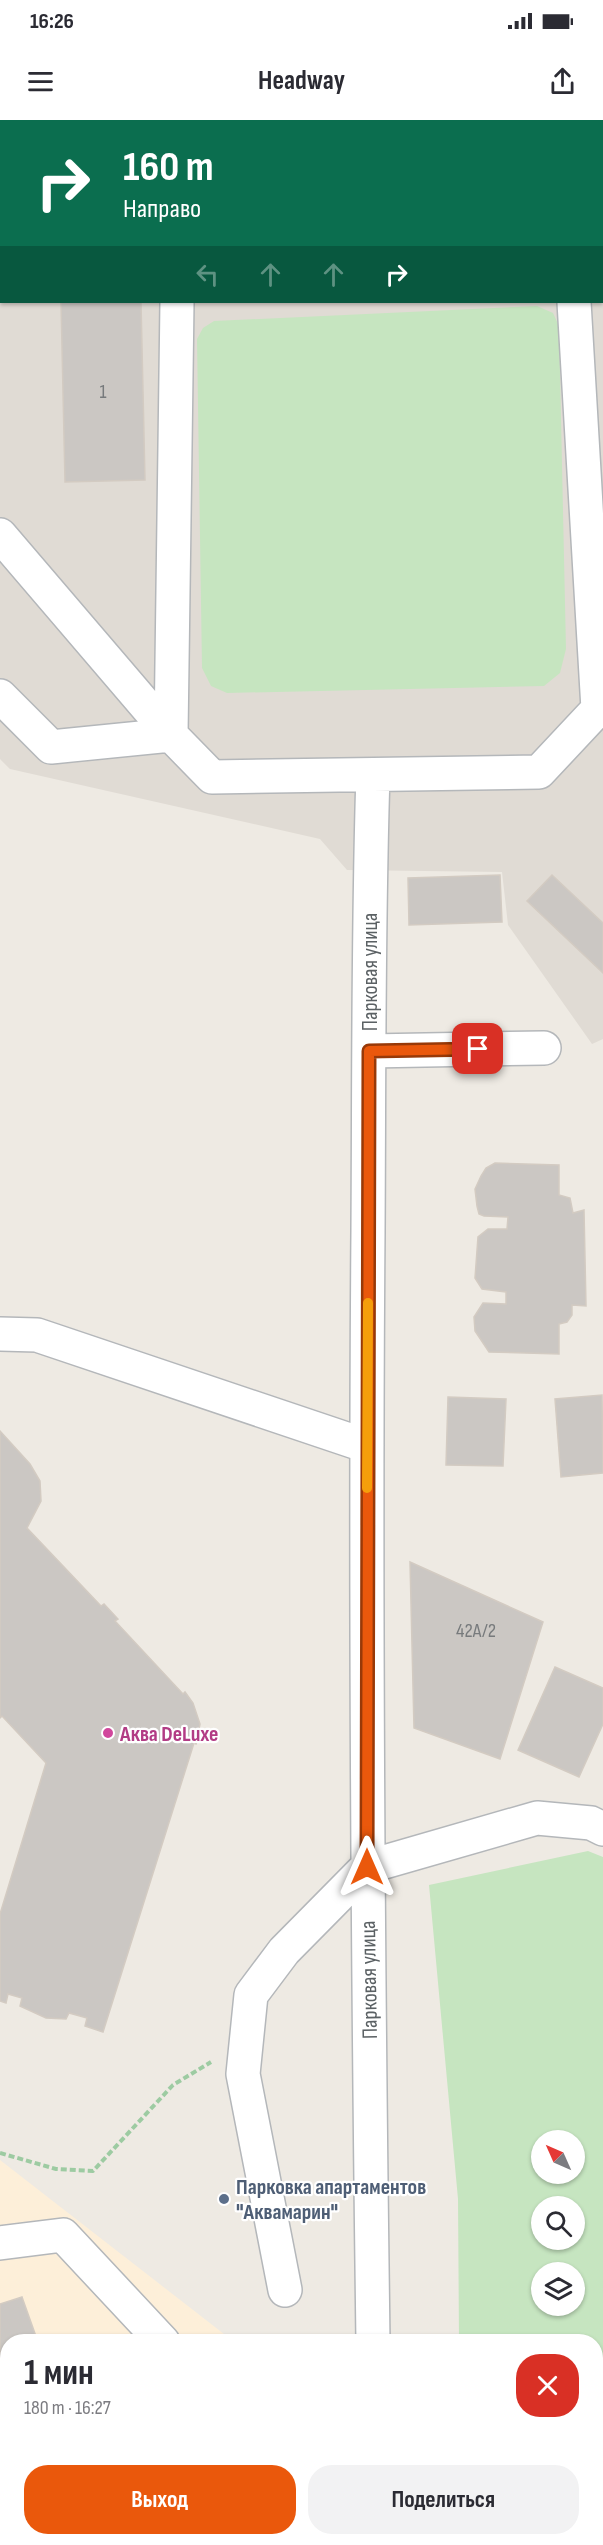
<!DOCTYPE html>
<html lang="ru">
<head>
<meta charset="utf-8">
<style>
	:root { --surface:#fff; --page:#f2f2f3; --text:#2b2b33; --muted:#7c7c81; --accent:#ea580c }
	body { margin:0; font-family:"Sofia Sans Condensed",sans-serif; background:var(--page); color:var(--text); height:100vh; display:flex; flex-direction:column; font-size:22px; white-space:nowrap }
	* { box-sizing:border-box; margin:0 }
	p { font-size:20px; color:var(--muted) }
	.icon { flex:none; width:33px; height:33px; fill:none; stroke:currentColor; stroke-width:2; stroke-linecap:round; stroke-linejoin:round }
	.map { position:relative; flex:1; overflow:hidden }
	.side { position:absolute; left:0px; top:2214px; width:603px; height:212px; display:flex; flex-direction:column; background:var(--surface); border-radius:24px 24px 0 0; box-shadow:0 2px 4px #0004 }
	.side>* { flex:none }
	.guide { position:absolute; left:0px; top:0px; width:603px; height:183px; box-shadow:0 2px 4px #0004; background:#0b6e4f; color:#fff; overflow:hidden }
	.needle { width:39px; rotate:315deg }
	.fabs { position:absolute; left:531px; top:2010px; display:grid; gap:12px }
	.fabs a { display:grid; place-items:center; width:54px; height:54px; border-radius:50%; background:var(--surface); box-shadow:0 2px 4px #0004; font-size:30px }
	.pin { position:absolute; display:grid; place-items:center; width:51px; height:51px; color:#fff; margin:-26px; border-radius:12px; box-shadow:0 3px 9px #0006 }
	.me { position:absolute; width:66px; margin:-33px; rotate:0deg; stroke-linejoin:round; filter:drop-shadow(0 0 4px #0008) }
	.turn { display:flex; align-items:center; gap:21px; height:126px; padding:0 24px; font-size:27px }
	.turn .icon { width:78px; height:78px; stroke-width:2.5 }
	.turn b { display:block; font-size:42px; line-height:51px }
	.lanes { display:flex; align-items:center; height:57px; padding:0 24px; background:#0003; justify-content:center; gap:30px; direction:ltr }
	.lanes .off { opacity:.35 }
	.round { display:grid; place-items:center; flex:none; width:63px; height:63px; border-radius:24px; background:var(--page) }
	.overview { display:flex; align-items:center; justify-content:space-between; height:102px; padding:0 24px }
	h1 { font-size:36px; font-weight:700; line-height:45px }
	.cta { display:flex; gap:12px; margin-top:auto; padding:12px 24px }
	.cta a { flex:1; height:69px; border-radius:24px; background:var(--accent); color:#fff; font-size:24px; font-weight:700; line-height:69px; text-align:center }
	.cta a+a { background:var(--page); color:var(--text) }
	.status { display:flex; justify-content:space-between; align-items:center; height:42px; padding:0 30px; background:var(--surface); direction:ltr }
	.status svg { height:16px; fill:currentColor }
	header { display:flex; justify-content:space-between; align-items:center; height:78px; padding:0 24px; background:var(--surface); font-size:27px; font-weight:700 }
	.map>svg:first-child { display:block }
	.commercial { fill:#fdefd9 }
	.education { fill:#e0dbd4; fill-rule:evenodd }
	.green { fill:#c6e5c0; fill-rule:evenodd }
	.building { fill:#cbc7c3; stroke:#d3cbc2; stroke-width:1.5 }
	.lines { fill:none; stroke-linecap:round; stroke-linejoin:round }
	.minor-casing { stroke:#b4b7ba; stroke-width:36 }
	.path { stroke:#9dcba2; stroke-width:4; stroke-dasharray:6 3; stroke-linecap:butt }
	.minor { stroke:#fff; stroke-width:33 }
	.route-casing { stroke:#983908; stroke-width:15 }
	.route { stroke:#ea580c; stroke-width:10 }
	.slow { stroke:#f59e0b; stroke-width:10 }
	.hotel-dot { fill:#d1479c; stroke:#fff; stroke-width:2 }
	.service-dot { fill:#5c6f8a; stroke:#fff; stroke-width:2 }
	.labels { text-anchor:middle; stroke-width:4.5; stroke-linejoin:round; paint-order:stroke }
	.number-label { font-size:20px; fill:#777a7c }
	.street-label { font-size:22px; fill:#5b6164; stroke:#fff }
	.hotel-label { font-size:22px; font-weight:bold; fill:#b23c85; stroke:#fff; text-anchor:start }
	.service-label { font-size:22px; font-weight:bold; fill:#4e5e75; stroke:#fff; text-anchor:start }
</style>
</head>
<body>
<div class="status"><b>16:26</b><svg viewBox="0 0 49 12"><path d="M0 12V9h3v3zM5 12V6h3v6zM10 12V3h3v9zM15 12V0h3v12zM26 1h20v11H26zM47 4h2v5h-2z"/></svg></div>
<header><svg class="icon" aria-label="menu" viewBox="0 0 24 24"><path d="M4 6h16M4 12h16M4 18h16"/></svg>Headway<svg class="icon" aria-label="share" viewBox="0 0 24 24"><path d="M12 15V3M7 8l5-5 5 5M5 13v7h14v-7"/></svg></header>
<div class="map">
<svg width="603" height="2425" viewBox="0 0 603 2425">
	<rect width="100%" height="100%" fill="#eeeae3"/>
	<path class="commercial" d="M0,2040L233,2221L8,2222V2418H344V2425H0Z"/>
	<path class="education" d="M0,0H603V919L592,924L508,805L502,752L347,750L320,719L10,649L0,639ZM2,2H602V182H2Z"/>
	<path class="green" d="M537,186L553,193L559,206L566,529L560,553L544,566L227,573L211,566L202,548L197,219L203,208L214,201Z
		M588,1731L603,1737V2425H458L459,2418H596V2222L459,2221L458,2079L429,1765ZM542,2020H574V2054H542ZM542,2086H574V2120H542ZM542,2152H574V2186H542Z"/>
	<path class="building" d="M353,0H417V2H353Z
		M602,18H603L602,95Z
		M61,182H141L145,360L65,362Z
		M500,755L502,802L409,805L408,758Z
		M552,755L603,803V853L527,781Z
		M495,1043L559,1045V1075L570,1078L573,1093L584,1090L586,1186L572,1185V1195L567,1202L559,1204V1234L489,1232L475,1211L474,1197L483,1183L506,1184V1172L482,1169L475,1158L478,1117L488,1109H507L508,1097L484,1096L479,1094L477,1086L475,1069L481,1056L486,1048Z
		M602,1275L603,1353L561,1357L555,1279Z
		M448,1277L506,1279L503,1346L446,1345Z
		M0,1311L30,1344L40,1361L41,1381L27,1408L101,1486L104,1484L118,1499L115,1501L183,1574L185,1572L193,1583L200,1604L196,1624L194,1623L103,1912L85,1906L87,1898L69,1893L66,1899L46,1898L20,1886L22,1878L8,1874L6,1883L0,1881V1794L46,1643L2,1596L0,1598Z
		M410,1442L543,1502L500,1639L414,1608Z
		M555,1547L603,1568V1604L579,1657L518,1630Z
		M22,2177L38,2222H8V2418H168L170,2425H0V2184Z"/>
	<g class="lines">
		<defs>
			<path id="minor" d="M177,182L171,615L212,657L539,652L598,589L574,182
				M0,415L171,615
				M0,576L51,627L171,615
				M369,931L544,928
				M0,1214L37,1215L367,1326
				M0,2123L63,2115L163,2222
				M285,2170L243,1954L251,1875L284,1831L367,1747L537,1698L591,1703L603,1709
				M373,2222C368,1851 365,1482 368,1112C369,959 368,807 373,655
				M375,2418V2425
				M299,2425L301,2418"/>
		</defs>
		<use href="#minor" class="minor-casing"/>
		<path class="path" d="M0,2033L56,2049L93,2051L173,1965L211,1942"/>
		<use href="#minor" class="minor"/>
	</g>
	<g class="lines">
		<defs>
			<path id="route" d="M367,1747L369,931L478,929"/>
		</defs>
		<use href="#route" class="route-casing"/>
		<use href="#route" class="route"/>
		<path class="slow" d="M367,1368L368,1183"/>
	</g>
	<circle class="hotel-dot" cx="108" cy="1613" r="6"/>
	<circle class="service-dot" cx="224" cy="2079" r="6"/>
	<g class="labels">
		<g class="number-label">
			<text x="103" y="278">1</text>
			<text x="476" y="1517">42А/2</text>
		</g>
		<g class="street-label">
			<text transform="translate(369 852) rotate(-90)" y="8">Парковая улица</text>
			<text transform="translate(368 1860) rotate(-91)" y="8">Парковая улица</text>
		</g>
		<g class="hotel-label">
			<text x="120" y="1621">Аква DeLuxe</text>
		</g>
		<g class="service-label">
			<text x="236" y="2074">Парковка апартаментов<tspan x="236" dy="25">"Аквамарин"</tspan></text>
		</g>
	</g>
</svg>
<div class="fabs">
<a><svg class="needle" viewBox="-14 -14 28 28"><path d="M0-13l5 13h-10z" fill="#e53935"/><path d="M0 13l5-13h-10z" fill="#7c7c81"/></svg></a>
<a><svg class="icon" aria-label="search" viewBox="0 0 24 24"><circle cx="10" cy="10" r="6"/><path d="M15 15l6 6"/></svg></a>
<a><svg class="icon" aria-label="layers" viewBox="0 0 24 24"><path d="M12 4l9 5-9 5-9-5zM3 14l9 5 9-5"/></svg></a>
</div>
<div class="pin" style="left:478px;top:929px;background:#d93025"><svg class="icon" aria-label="arrive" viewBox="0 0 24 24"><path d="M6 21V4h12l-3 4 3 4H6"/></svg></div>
<svg class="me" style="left:367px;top:1747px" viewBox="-20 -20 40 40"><path d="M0-17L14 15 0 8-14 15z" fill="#ea580c" stroke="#fff" stroke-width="4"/></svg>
<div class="guide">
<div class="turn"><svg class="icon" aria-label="right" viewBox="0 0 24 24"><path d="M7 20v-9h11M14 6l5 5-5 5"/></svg><div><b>160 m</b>Направо</div></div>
<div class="lanes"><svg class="icon off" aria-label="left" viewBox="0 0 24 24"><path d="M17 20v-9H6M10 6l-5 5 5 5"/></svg><svg class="icon off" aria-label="ahead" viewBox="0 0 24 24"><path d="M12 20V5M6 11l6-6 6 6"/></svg><svg class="icon off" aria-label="ahead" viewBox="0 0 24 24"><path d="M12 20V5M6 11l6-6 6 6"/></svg><svg class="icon" aria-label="right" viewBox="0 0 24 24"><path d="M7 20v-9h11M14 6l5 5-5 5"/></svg></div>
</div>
<section class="side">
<div class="overview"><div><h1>1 мин</h1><p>180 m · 16:27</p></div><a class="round" style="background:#d93025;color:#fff"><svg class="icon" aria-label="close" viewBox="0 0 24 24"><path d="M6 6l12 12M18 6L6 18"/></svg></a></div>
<div class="cta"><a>Выход</a><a>Поделиться</a></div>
</section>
</div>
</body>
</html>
